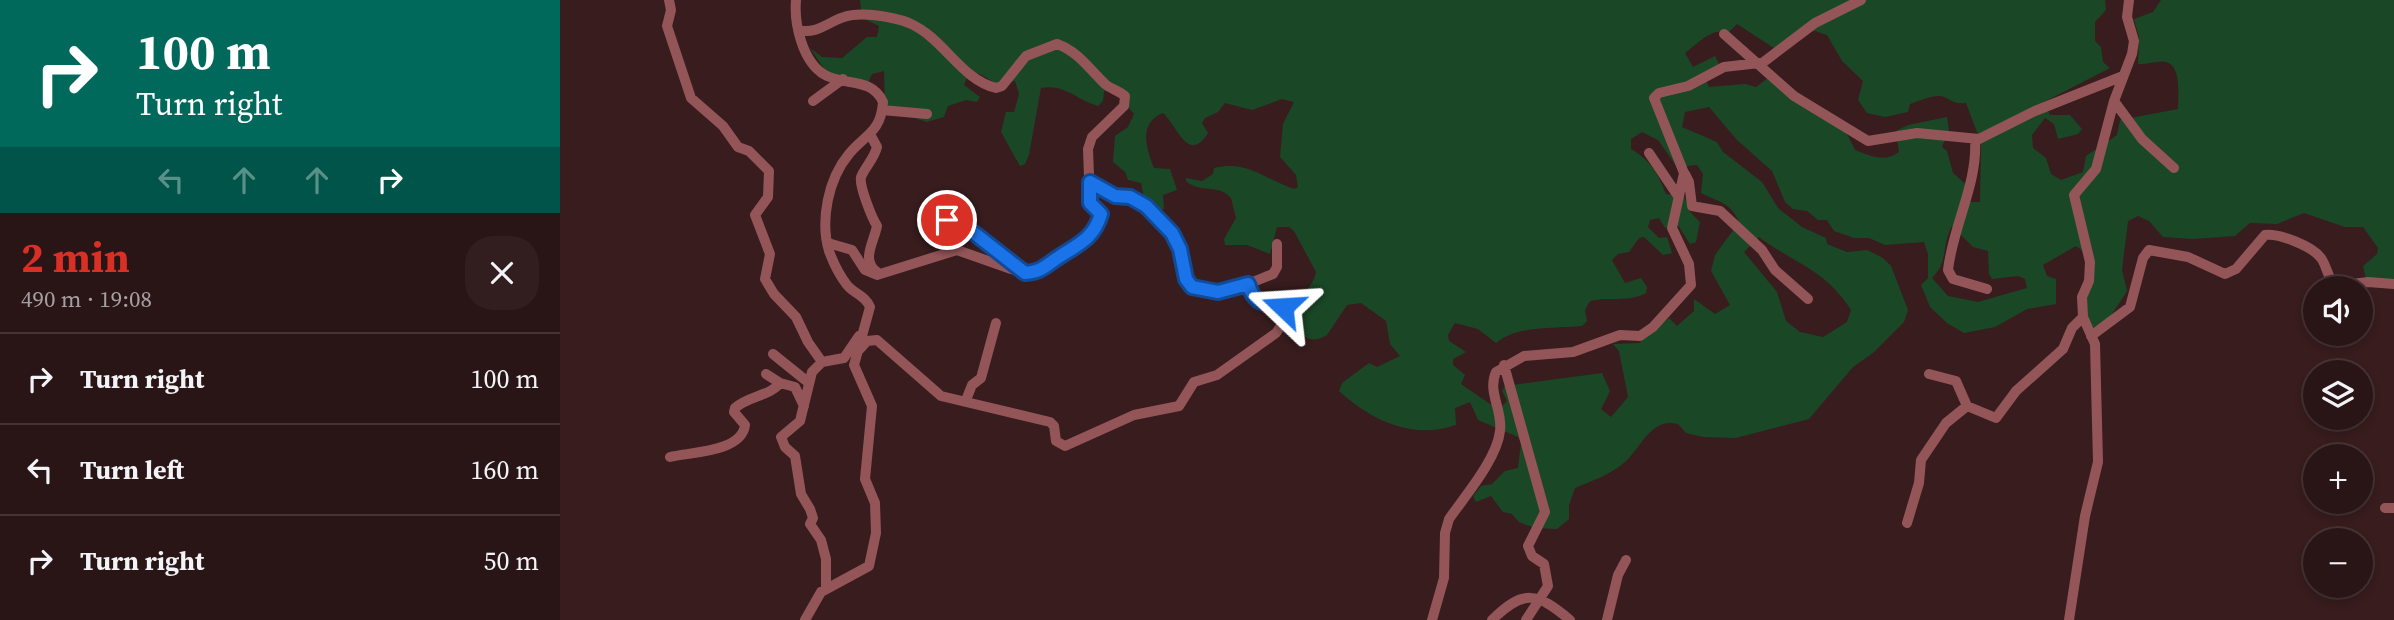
<!DOCTYPE html>
<html lang="en">
<head>
<meta charset="utf-8">
<style>
	:root { --surface:#2a1516; --page:#321e1f; --text:#f1f3f6; --muted:#a59fa1; --line:#463435; --accent:#d93025 }
	body { margin:0; font-family:"Source Serif 4",serif; background:var(--page); color:var(--text); height:100vh; display:flex; flex-direction:column; font-size:26px; white-space:nowrap }
	* { box-sizing:border-box; margin:0 }
	p { font-size:23px; color:var(--muted) }
	.icon { flex:none; width:38px; height:38px; fill:none; stroke:currentColor; stroke-width:2; stroke-linecap:round; stroke-linejoin:round }
	.map { position:relative; flex:1; overflow:hidden }
	.panel { display:flex; flex-direction:column; background:var(--surface); width:560px }
	.panel>* { flex:none }
	.hud { background:#00695c; color:#fff; overflow:hidden }
	.buttons { position:absolute; left:1743px; top:276px; display:grid; gap:14px }
	.buttons a { display:grid; place-items:center; width:70px; height:70px; border-radius:50%; background:var(--surface); box-shadow:0 4px 10px #0003,0 0 0 2px var(--line); font-size:35px }
	.pin { position:absolute; display:grid; place-items:center; width:60px; height:60px; color:#fff; margin:-30px; border:4px solid #fff; border-radius:50%; box-shadow:0 2px 7px #0007 }
	.me { position:absolute; width:77px; margin:-38px; rotate:290deg; stroke-linejoin:round; filter:drop-shadow(0 0 5px #0008) }
	.turn { display:flex; align-items:center; gap:24px; height:147px; padding:0 21px; font-size:32px }
	.turn .icon { width:91px; height:91px; stroke-width:2.5 }
	.turn b { display:block; font-size:49px; line-height:60px }
	.lanes { display:flex; align-items:center; height:66px; padding:0 21px; background:#0003; justify-content:center; gap:35px; direction:ltr }
	.lanes .off { opacity:.35 }
	.round { display:grid; place-items:center; flex:none; width:74px; height:74px; border-radius:28px; background:var(--page) }
	.overview { display:flex; align-items:center; justify-content:space-between; height:119px; padding:0 21px }
	h1 { font-size:42px; font-weight:700; line-height:52px; color:var(--accent) }
	ul { padding:0; list-style:none }
	li { display:flex; align-items:center; gap:21px; height:91px; padding:0 21px; border-top:2px solid var(--line) }
	li div { flex:1 }
	li b { display:block; font-size:26px }
	li em { font-style:normal }
	main { display:flex; flex:1; min-height:0 }
	.map>svg:first-child { display:block }
	.green { fill:#1a4827; fill-rule:evenodd }
	.lines { fill:none; stroke-linecap:round; stroke-linejoin:round }
	.minor { stroke:#945559; stroke-width:10 }
	.route-casing { stroke:#114b97; stroke-width:18 }
	.route { stroke:#1a73e8; stroke-width:12 }
</style>
</head>
<body>
<main>
<section class="panel">
<div class="hud">
<div class="turn"><svg class="icon" aria-label="right" viewBox="0 0 24 24"><path d="M7 20v-9h11M14 6l5 5-5 5"/></svg><div><b>100 m</b>Turn right</div></div>
<div class="lanes"><svg class="icon off" aria-label="left" viewBox="0 0 24 24"><path d="M17 20v-9H6M10 6l-5 5 5 5"/></svg><svg class="icon off" aria-label="ahead" viewBox="0 0 24 24"><path d="M12 20V5M6 11l6-6 6 6"/></svg><svg class="icon off" aria-label="ahead" viewBox="0 0 24 24"><path d="M12 20V5M6 11l6-6 6 6"/></svg><svg class="icon" aria-label="right" viewBox="0 0 24 24"><path d="M7 20v-9h11M14 6l5 5-5 5"/></svg></div>
</div>
<div class="overview"><div><h1>2 min</h1><p>490 m · 19:08</p></div><a class="round"><svg class="icon" aria-label="close" viewBox="0 0 24 24"><path d="M6 6l12 12M18 6L6 18"/></svg></a></div>
<ul>
<li><svg class="icon" aria-label="right" viewBox="0 0 24 24"><path d="M7 20v-9h11M14 6l5 5-5 5"/></svg><div><b>Turn right</b></div><em>100 m</em></li>
<li><svg class="icon" aria-label="left" viewBox="0 0 24 24"><path d="M17 20v-9H6M10 6l-5 5 5 5"/></svg><div><b>Turn left</b></div><em>160 m</em></li>
<li><svg class="icon" aria-label="right" viewBox="0 0 24 24"><path d="M7 20v-9h11M14 6l5 5-5 5"/></svg><div><b>Turn right</b></div><em>50 m</em></li>
</ul>
</section>
<div class="map">
<svg width="1834" height="620" viewBox="0 0 1834 620">
	<rect width="100%" height="100%" fill="#381c1e"/>
	<path class="green" d="M300,0H1545L1546,10L1535,22V41L1541,47L1543,62L1550,68L1484,102L1490,115H1510L1522,129L1518,134L1498,139L1494,124L1485,118L1472,135L1473,148L1486,158L1491,174L1501,180L1523,172L1526,156L1557,135L1560,120L1618,109C1618,97 1622,66 1606,62C1598,60 1587,65 1578,64L1579,37L1574,19L1593,12L1601,0H1834V283L1806,279L1803,266L1817,254L1818,248L1803,227H1785L1744,213L1717,224L1690,223L1675,236L1633,239L1603,237L1589,221L1578,216L1568,221L1562,270L1567,291L1549,319L1532,328L1529,326L1524,303L1531,257L1516,246L1483,265L1487,276L1496,279V304L1467,309L1435,327L1404,333L1387,323L1370,307L1361,285L1368,278V254L1364,242L1325,245L1309,238H1294L1274,231L1267,220H1258L1247,211L1233,209L1225,202L1212,171L1177,140L1149,107L1125,112L1122,127L1157,142L1163,152L1202,182L1218,208L1242,227L1266,238L1267,244L1287,252L1307,250L1323,258L1331,266L1348,310L1344,322L1313,353L1293,367L1249,419L1176,438L1143,437L1126,433L1118,424C1088,417 1081,452 1060,466C1045,477 1031,481 1015,488L1009,505V519L997,529L975,528L959,522L952,514L943,512L931,496L916,502L913,496L921,486L932,484L945,471L958,468L961,443L958,437L918,420L910,402L895,408L896,425C853,440 812,421 779,391L782,383L809,363L817,367L840,356L830,344L826,321L801,303L787,305L767,335C749,346 743,335 730,323C731,301 752,292 756,272L734,231L729,227H717L710,254L687,245H665L664,239L676,218L671,198C658,183 640,194 626,181V178L642,181L653,174L654,168C688,160 702,178 734,189L738,187L736,175L720,157L723,124L734,102L722,99L692,110L665,103L658,112L645,118L642,123L648,133C628,165 617,125 603,113C578,123 586,148 594,168L610,169L617,190L603,195L604,209L599,211L584,199L581,183L568,180L565,172L553,162L555,136L568,127L574,114L567,106L568,95L544,91L543,101L538,106C516,100 506,84 481,88L469,155L465,164L460,166L441,132L446,112H454L459,94L455,81L435,83L420,74L409,72L404,85L420,97L417,102L406,100L388,106L384,117L367,122L325,108L324,71L312,74L308,83L267,73L250,48L262,57L282,58L307,37H317L319,26L302,18ZM1177,24L1214,48L1249,29L1267,35L1282,61L1303,81L1298,100L1307,113L1325,117L1348,112L1350,104C1359,101 1375,93 1384,97C1393,101 1395,104 1406,103L1421,143L1420,202H1409L1410,188L1393,173L1387,151L1382,147L1389,130L1387,117L1348,125L1336,131L1339,152C1324,163 1311,156 1295,150L1287,134L1208,78L1196,87L1185,84L1149,87L1143,73L1159,64L1155,56L1133,67L1125,53C1137,44 1153,26 1168,33ZM1082,132L1098,140L1117,167L1137,165L1143,174L1141,193C1158,202 1171,202 1179,222L1155,255L1151,271L1170,305L1155,314L1134,299V311L1117,326L1109,318L1079,343L1053,344L1059,351L1068,397L1051,417L1041,409L1050,391L1042,373L945,386L942,391L947,401L942,406L930,404L901,384L905,375L893,365V359L906,352L889,341L888,335L895,323L918,329L936,343C958,325 992,329 1022,326L1027,321L1025,310L1030,301C1050,296 1068,303 1086,293L1087,287L1081,278L1065,283L1052,260L1058,254L1069,252L1079,238L1084,237L1103,255L1112,253L1107,237L1099,238L1088,227L1090,220L1099,218L1105,228L1117,224L1130,244L1136,242L1140,222L1131,213L1124,196L1106,194C1098,173 1090,160 1071,149V139ZM1392,226L1413,247L1428,251L1429,274L1432,279L1458,276L1465,279L1467,288L1418,302L1388,296L1372,278C1389,261 1381,246 1392,226ZM1199,237C1235,264 1266,270 1291,310L1287,322L1263,337L1240,332L1226,321L1217,292L1184,252Z"/>
	<g class="lines">
		<path class="minor" d="M109,0L111,10L107,26L131,98L163,126L178,147L189,151L209,171L208,197L195,215L210,254L205,279L214,294L236,317L248,342L262,362L284,358L299,336
			M236,0C234,23 242,62 265,75C284,86 312,77 323,102C321,133 304,135 289,154C268,179 260,221 269,251C273,262 280,276 287,285C294,294 305,295 310,307L294,365L312,406L305,479L315,503L316,533L309,566L261,592L245,620
			M239,30C256,35 268,22 284,17C301,11 334,17 349,23C384,38 400,79 436,88L442,86L466,56L497,44C519,52 529,69 545,84C551,89 559,91 565,96L564,106L532,137L528,149L530,203L541,214L529,238L481,271L465,273L451,269L397,250L317,275L305,270L292,250L268,243
			M1164,34L1234,96L1308,141L1357,133L1419,139L1475,111L1563,76
			M1201,64L1255,23L1301,0
			M253,101L283,79
			M1554,101L1582,139L1614,168
			M322,110L367,114
			M311,136L317,147C314,159 305,167 301,177C299,186 312,218 317,226C314,242 300,261 318,273
			M1415,139C1418,184 1393,225 1388,270L1393,279L1427,289
			M1089,153L1118,196
			M1125,174L1129,182L1132,206L1160,211L1202,250L1215,270L1248,299
			M530,182L555,196H570L586,206L612,233L620,249L627,282C649,304 690,283 713,274L717,267V244
			M384,216L414,233L459,268
			M1531,336L1570,307L1583,258L1589,250L1628,257L1665,274L1676,269L1705,235C1719,233 1752,246 1761,258C1768,268 1767,279 1777,286L1808,282L1834,284
			M300,349L307,341L317,340L381,396L490,422L494,426L496,441L505,446L574,415L619,406L634,382L657,375L716,333L725,320V309L695,301L688,284
			M213,354L249,383
			M262,362L252,372L240,421L221,437L225,447L235,456L241,494L250,509L253,518L250,524L261,540L266,559V588
			M944,365L985,512L968,546L972,556L984,564L988,586L966,620
			M206,374L220,383
			M1369,374L1396,381L1407,406
			M406,400L412,385L421,378L436,323
			M110,457C131,452 182,452 185,425L174,412L175,408C188,396 210,396 220,383L235,387L244,406
			M1825,508H1834
			M1347,523L1359,483L1361,460L1386,423L1407,406L1436,418L1456,391L1503,349L1512,328L1523,317
			M872,620L884,578L885,533L889,519C905,496 937,459 940,431C943,410 927,392 936,372L964,356L1013,352L1060,335L1080,336L1093,327L1131,285L1129,264L1112,228L1124,173L1094,98L1099,93L1128,86L1164,67L1199,63
			M932,620C963,589 977,592 1010,620
			M1047,620L1058,575L1066,560
			M1509,620L1525,516L1538,462L1535,344L1523,317L1522,297L1529,281L1530,262L1514,195L1536,169L1554,101L1572,54L1574,41L1567,17L1569,0"/>
	</g>
	<g class="lines">
		<defs>
			<path id="route" d="M387,220L414,233L465,273C482,272 486,265 499,257C519,244 534,238 541,214L530,203V182L555,196L570,197L586,206L612,233L620,249L626,279L632,287L658,292L688,284C695,305 703,303 723,307"/>
		</defs>
		<use href="#route" class="route-casing"/>
		<use href="#route" class="route"/>
	</g>
</svg>
<div class="buttons">
<a><svg class="icon" aria-label="sound" viewBox="0 0 24 24"><path d="M4 9h4l5-4v14l-5-4H4zM17 9q2 3 0 6"/></svg></a>
<a><svg class="icon" aria-label="layers" viewBox="0 0 24 24"><path d="M12 4l9 5-9 5-9-5zM3 14l9 5 9-5"/></svg></a>
<a>+</a>
<a>−</a>
</div>
<div class="pin" style="left:387px;top:220px;background:#d93025"><svg class="icon" aria-label="arrive" viewBox="0 0 24 24"><path d="M6 21V4h12l-3 4 3 4H6"/></svg></div>
<svg class="me" style="left:723px;top:307px" viewBox="-20 -20 40 40"><path d="M0-17L14 15 0 8-14 15z" fill="#1a73e8" stroke="#fff" stroke-width="4"/></svg>
</div>
</main>
</body>
</html>
